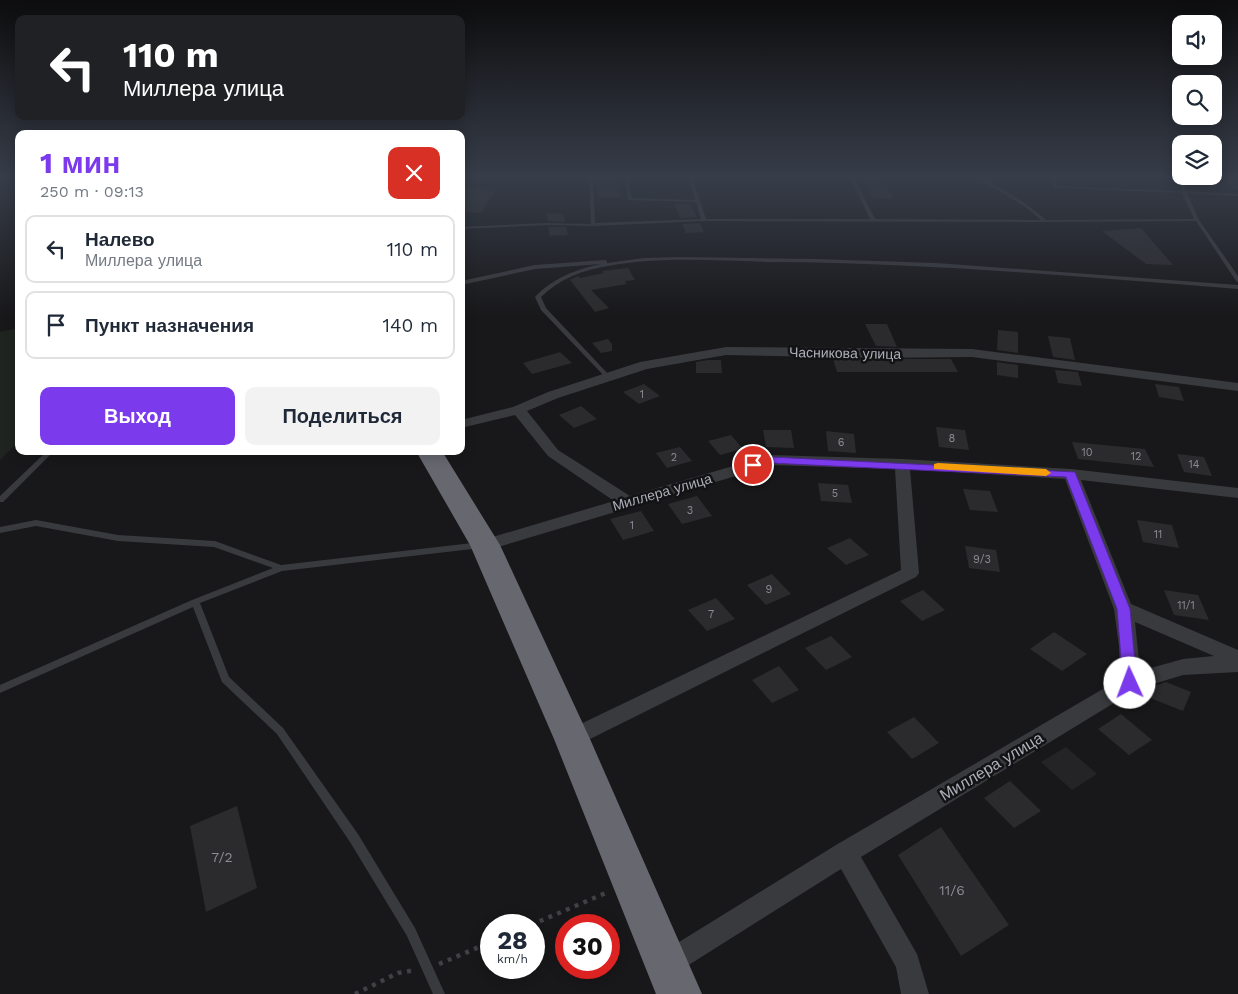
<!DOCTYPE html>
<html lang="ru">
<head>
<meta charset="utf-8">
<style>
	:root { --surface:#fff; --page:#f2f2f3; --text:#1f2937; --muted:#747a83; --line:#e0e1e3; --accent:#7c3aed }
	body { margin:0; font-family:"Work Sans",sans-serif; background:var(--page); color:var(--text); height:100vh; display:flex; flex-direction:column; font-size:19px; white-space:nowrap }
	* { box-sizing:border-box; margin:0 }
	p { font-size:16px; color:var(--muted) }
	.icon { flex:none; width:28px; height:28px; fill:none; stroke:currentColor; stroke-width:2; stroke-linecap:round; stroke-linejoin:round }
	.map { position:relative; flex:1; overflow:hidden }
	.panel { position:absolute; left:15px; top:130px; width:450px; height:325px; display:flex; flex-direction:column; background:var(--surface); border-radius:10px; box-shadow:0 2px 12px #0003 }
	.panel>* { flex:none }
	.top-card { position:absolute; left:15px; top:15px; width:450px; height:105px; border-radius:10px; box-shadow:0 2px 12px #0003; background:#202124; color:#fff; overflow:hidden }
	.controls { position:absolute; left:1172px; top:15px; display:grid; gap:10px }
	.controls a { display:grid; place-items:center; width:50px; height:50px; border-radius:10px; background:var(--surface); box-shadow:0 2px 12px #0003; font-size:25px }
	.speed { position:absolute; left:480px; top:914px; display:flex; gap:10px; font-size:25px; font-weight:700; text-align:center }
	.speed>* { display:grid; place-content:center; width:65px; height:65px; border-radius:50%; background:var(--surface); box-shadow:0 2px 12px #0003; line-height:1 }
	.speed small { font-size:12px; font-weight:400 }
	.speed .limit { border:8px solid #d22; background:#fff; color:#111 }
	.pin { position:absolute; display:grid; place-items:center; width:42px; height:42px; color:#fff; margin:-21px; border:2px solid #fff; border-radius:50%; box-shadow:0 1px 5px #0007 }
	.me { position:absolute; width:55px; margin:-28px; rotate:358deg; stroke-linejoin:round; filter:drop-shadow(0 0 4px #0008) }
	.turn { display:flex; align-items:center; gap:18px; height:105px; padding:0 25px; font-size:22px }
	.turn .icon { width:65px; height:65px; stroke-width:2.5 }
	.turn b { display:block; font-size:35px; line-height:42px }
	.round { display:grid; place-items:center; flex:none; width:52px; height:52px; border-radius:10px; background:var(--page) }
	.head { display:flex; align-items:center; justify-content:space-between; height:85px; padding:0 25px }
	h1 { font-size:30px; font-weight:700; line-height:38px; color:var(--accent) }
	.action { display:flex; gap:10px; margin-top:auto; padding:10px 25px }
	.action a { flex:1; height:58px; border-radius:10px; background:var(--accent); color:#fff; font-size:20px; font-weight:700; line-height:58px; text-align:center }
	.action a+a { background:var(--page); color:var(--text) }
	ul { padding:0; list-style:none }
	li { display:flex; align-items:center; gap:15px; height:68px; margin:0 10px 8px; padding:0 15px; border:2px solid var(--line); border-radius:10px }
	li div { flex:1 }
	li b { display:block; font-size:19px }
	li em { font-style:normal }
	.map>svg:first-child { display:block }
	.built { fill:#242427 }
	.green { fill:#1f2420 }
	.building { fill:#2b2b2d }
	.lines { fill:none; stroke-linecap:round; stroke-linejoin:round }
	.path { stroke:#404045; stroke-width:4.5; stroke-dasharray:4 5.5; stroke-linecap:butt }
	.lane { fill:#393a3e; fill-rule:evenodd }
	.street { fill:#393a3e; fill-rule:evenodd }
	.highway { fill:#66676f; fill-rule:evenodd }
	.route { fill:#7c3aed; stroke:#51269a }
	.slow { fill:#f59e0b }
	.labels { text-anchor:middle; stroke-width:5; stroke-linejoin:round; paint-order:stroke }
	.number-label { font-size:11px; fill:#8b8c94 }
	.street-label { font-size:14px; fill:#acaeb8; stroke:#131315 }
	.near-number-label { font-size:14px; fill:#8b8c94 }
	.near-street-label { font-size:16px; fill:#acaeb8; stroke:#131315 }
</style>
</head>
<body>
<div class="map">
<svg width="1238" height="994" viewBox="0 0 1238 994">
	<rect width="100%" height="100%" fill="#18181a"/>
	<path class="built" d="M1066,747L1097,774L1072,790L1041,762Z"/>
	<path class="green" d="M19,328V441L0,460V332Z"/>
	<path class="building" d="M595,177H617L621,197H598Z
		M862,177H881L893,198H873Z
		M1193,177H1238V190L1193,186Z
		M461,188L496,189L481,213L461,212Z
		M674,204H690L697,217L680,218Z
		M546,213L563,214L565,222L548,221Z
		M700,223L704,232L686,233L682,224Z
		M548,227H566L568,235L550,236Z
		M1141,228L1173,265L1146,264L1102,231Z
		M628,268L635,280L625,281L627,284L591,290L609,308L595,312L570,280L578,276L580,278L604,273L602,271Z
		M865,324H887L897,347L876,346Z
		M998,330L1018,332V353L997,350Z
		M1048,336L1070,338L1075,360L1053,357Z
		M608,339L612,344V351L601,353L592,343Z
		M560,352L572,363L532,374L523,363Z
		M833,359H951L958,372H837Z
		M708,360H721L722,373H696V362Z
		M997,362L1018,365V378L997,375Z
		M1055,370L1078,372L1082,386L1058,383Z
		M644,384L660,396L639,404L623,392Z
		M1155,384L1179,387L1184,401L1159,397Z
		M581,406L597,419L574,428L559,415Z
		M936,427L965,430L969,450L939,447Z
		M763,430H791L794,448L766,447Z
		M826,431L854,434L856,453L828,451Z
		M731,435L743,449L720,455L708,441Z
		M1072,442L1145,449L1154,467L1078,459Z
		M680,447L692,461L667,468L656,453Z
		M1177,454L1204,457L1212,476L1184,472Z
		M818,483L848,485L852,503L821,501Z
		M963,489L990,491L998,512L970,510Z
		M697,496L712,516L682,524L668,504Z
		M641,511L654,531L623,540L610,519Z
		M1137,520L1172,525L1179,548L1143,542Z
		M850,538L869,555L846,565L827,548Z
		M965,546L996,550L1000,572L969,568Z
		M772,574L791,594L766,605L747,585Z
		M923,590L945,610L922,621L900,601Z
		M1164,590L1198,595L1209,620L1174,615Z
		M716,598L735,619L707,631L688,610Z
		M1054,632L1087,654L1062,671L1030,649Z
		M831,636L852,657L826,670L805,648Z
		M779,666L799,690L772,703L752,680Z
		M1166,682L1191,692L1183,711L1150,698L1155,686Z
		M1121,714L1152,740L1129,755L1098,729Z
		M914,717L939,743L912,759L887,732Z
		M1010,781L1041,811L1014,828L984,798Z
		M237,806L257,888L206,912L190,826Z
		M941,827L1009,925L961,956L898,855Z"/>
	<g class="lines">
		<path class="path" d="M531,925L608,892
			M439,964L491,942
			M355,994L398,973L416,970"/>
		<path class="lane" d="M589,177H593L595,223L701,219L696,202L628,200L624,177H628L632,198L695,200L688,177H692L706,219H870L850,177H854L875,219L1041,220L1027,208L994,188L970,177C991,177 1030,206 1046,220L1194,219L1182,193L1056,188L1054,187L1050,177H1054L1058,186L1182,191L1181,177H1185L1186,191L1238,194V196L1187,193L1199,220L1238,276V282L1236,281L1196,221L1045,222L704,221L593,226L549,225L461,229V227L549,223L591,224Z
			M681,257L815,259L936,263L1238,285V289C1083,277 929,263 774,262C719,261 662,256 608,266C583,270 559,279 541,297L546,308L610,376V378H606L541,310L535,297C553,278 577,269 601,264L535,269L461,285V281L535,265L605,260L607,261V263L644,258Z
			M47,451H54L3,502H0V496Z
			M36,520L118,535L215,541L281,565L481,542L484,543L485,545L481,548L282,571L200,603L229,677L283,728L358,834L415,928L445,994H433L407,936L350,842L277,734L222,682L193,607L0,693V685L192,600L273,568L214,547L118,541L36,526L0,533V527Z"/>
		<path class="street" d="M726,347L972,349L1238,383V391L972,357L879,358L726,355L647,369L558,398L527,411L558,450L630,496L771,455L902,459L1071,469L1238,488V498L1081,480L1131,604L1238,650V672L1183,675L1137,689L861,857L917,954L929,994H901L896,967L841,869L676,973L667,977L658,973L654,964L658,955L836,845L1120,679L1119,646L1114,609L1065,479L910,469L919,573L916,577L572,748L564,746L561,739L564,732L901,570L895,469L772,465L485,551L479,549L476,545L479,541L614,501L548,456L515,415L461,428V420L513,407L548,392L640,362ZM1135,622L1214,656L1183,659L1140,671Z"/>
		<path class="highway" d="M416,451H442L500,545L590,739L702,994H656L554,739L470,545Z"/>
	</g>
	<linearGradient id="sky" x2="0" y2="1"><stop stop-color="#0d0d0e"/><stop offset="0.56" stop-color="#373d49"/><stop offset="1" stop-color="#373d49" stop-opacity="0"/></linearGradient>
	<rect width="1238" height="316" fill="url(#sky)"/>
	<path class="route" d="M771,457L1075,472L1130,609L1137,683L1135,687H1125L1123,683L1117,609L1066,477L790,464L771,463L753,469L747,465Z"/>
	<path class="slow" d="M938,463L1046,469L1051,473L1046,476L934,469V464Z"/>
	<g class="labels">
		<g class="number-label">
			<text x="642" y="398">1</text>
			<text x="952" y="442">8</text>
			<text x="841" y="446">6</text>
			<text x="1087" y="456">10</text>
			<text x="1136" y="460">12</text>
			<text x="674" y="461">2</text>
			<text x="1194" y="468">14</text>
			<text x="835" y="497">5</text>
			<text x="690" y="514">3</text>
			<text x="632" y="529">1</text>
			<text x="1158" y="538">11</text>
			<text x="982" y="563">9/3</text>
			<text x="769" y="593">9</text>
			<text x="1186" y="609">11/1</text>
			<text x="711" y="618">7</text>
		</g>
		<g class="street-label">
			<text transform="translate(845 353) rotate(1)" y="5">Часникова улица</text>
			<text transform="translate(662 492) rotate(-16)" y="5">Миллера улица</text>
		</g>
		<g class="near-number-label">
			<text x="222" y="862">7/2</text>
			<text x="952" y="895">11/6</text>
		</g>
		<g class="near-street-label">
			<text transform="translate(991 766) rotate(-31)" y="6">Миллера улица</text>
		</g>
	</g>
</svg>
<div class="controls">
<a><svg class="icon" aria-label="sound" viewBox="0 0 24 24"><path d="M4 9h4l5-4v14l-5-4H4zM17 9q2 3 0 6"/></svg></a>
<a><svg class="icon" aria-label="search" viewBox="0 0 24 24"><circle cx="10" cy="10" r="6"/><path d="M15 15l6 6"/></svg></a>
<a><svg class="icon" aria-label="layers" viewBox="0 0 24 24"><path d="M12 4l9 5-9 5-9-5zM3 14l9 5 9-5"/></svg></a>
</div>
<div class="speed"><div>28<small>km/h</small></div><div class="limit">30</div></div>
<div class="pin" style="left:753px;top:465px;background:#d93025"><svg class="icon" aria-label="arrive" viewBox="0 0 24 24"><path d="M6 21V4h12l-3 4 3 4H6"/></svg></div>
<svg class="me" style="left:1130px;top:683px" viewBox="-20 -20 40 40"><circle r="19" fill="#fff"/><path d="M0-13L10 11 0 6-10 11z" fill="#7c3aed"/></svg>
<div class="top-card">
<div class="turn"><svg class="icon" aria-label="left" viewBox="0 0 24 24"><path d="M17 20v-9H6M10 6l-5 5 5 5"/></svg><div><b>110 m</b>Миллера улица</div></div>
</div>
<section class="panel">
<div class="head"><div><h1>1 мин</h1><p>250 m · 09:13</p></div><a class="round" style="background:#d93025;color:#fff"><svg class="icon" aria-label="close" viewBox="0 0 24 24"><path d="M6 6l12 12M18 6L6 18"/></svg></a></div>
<ul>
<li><svg class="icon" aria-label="left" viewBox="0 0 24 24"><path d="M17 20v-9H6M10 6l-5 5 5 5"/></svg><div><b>Налево</b><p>Миллера улица</p></div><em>110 m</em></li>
<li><svg class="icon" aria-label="arrive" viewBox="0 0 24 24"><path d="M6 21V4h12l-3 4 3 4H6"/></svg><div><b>Пункт назначения</b></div><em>140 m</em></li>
</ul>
<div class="action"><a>Выход</a><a>Поделиться</a></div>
</section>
</div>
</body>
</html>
